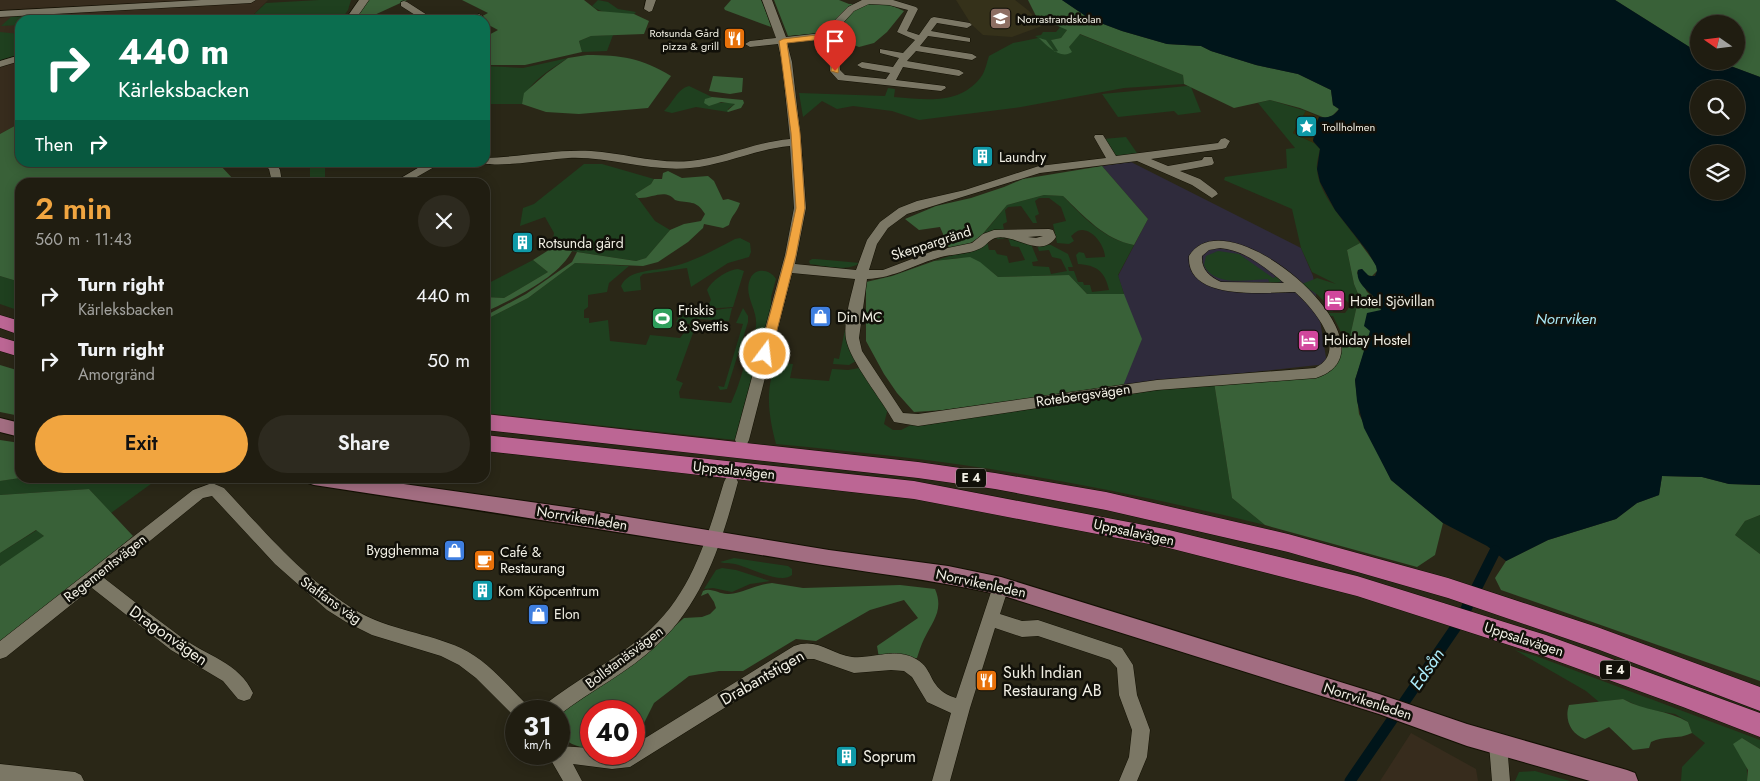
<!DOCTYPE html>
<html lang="en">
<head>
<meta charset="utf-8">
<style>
	:root { --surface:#201d11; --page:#2d2a1f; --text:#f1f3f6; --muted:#a2a29f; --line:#3d3b31; --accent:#f1a540 }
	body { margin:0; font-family:Jost,sans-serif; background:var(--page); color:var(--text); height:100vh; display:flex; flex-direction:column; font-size:19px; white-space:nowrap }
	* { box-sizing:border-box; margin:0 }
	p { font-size:16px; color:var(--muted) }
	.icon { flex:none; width:28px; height:28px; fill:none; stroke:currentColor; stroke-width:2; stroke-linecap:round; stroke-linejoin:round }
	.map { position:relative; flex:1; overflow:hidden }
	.side { position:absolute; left:15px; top:178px; width:475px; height:305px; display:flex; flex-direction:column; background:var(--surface); border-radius:15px; box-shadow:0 2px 12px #0003,0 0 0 1px var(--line) }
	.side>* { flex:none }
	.banner { position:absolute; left:15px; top:15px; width:475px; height:152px; border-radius:15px; box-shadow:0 2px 12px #0003,0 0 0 1px var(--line); background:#0b6e4f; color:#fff; overflow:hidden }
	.needle { width:32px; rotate:284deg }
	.buttons { position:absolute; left:1690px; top:15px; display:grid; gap:10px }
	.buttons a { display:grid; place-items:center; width:55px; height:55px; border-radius:50%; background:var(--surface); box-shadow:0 2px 12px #0003,0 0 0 1px var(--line); font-size:25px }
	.speed { position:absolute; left:505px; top:700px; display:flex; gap:10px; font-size:25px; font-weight:700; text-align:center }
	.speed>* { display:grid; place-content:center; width:65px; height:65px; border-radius:50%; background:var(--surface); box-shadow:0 2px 12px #0003,0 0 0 1px var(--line); line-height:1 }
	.speed small { font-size:12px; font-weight:400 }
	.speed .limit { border:8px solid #d22; background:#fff; color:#111 }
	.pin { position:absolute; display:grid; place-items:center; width:42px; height:42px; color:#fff; margin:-51px -21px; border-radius:50% 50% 50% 0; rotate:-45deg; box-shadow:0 0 5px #0007 }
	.pin .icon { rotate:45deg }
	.me { position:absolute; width:55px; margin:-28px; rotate:15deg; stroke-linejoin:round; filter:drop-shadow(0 0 4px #0008) }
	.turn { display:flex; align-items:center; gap:18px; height:105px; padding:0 20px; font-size:22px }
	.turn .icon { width:65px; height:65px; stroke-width:2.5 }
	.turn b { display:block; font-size:35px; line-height:42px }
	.then { display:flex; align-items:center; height:48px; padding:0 20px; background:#0003; gap:10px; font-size:19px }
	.round { display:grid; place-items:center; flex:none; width:52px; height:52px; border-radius:26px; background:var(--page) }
	.head { display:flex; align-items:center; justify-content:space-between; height:85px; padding:0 20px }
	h1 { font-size:30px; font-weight:600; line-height:38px; color:var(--accent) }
	.action { display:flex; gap:10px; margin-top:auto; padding:10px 20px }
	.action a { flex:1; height:58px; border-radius:30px; background:var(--accent); color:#111; font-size:20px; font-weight:600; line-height:58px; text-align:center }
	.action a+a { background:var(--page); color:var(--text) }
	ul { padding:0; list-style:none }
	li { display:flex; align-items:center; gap:15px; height:65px; padding:0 20px }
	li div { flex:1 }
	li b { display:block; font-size:19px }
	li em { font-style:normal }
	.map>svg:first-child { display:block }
	.commercial { fill:#2f2b3c }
	.industrial { fill:#372c1d }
	.built { fill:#35311a }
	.green { fill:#1f401f }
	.forest { fill:#396138 }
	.sand { fill:#362e0d }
	.water { fill:#00151a; fill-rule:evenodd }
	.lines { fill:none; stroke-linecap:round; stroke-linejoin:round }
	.canal { stroke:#00151a; stroke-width:11 }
	.minor-casing { stroke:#131003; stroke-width:1 }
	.major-casing { stroke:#131003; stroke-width:2 }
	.highway-casing { stroke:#131003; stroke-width:1 }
	.minor { fill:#7b7765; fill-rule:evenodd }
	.major { fill:#a26d81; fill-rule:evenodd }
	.highway { fill:#bc6694; fill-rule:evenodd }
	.route { fill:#f1a540; stroke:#9d6b2a }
	.labels { text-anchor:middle; stroke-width:5; stroke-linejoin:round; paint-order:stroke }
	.far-poi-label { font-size:11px; fill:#f2f0e5; stroke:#111009; text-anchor:start }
	.shield { fill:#111009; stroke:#aeada3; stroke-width:1 }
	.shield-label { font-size:12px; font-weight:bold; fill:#f2f0e5 }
	.poi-label { font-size:14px; fill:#f2f0e5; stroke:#111009; text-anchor:start }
	.street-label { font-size:14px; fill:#f2f0e5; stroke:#111009 }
	.water-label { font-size:15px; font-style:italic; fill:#abeaf8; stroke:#111009 }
	.near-street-label { font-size:16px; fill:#f2f0e5; stroke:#111009 }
	.near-poi-label { font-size:16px; fill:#f2f0e5; stroke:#111009; text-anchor:start }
	.near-water-label { font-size:18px; font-style:italic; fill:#abeaf8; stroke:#111009 }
</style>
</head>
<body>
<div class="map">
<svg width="1760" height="781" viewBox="0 0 1760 781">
	<rect width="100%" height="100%" fill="#2a2717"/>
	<path class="commercial" d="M1131,162L1301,248L1313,276L1327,364L1123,386L1124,294L1118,276L1148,219L1102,166Z"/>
	<path class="industrial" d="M0,0H268L248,20H20V123L0,134Z
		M1411,733L1476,769L1478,781H1380Z"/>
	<path class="built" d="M956,0H1015L1029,11L1042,26L1012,37L983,35L971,24Z"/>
	<path class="green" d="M319,0H351L348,10L341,20H248L266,3Z
		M598,0L608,2L618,9L636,12L634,14C620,14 603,15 592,6Z
		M63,14L68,15L65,20H20V25L1,26L11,17L16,16Z
		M1061,26L1067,30L1061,38L1052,40L1069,47L1079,34L1183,75L1184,84L1124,88L1021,107L919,120L892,111L853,106L837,109L822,101L803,117L799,93L885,96L888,88L895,89L894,97C925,99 959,106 981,77C985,72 987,62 989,56L1013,43L1038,38L1035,36L1041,35L1043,32H1056Z
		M0,32L20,34V55L0,61Z
		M613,35L607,51L582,52L579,41L591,36Z
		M568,58C550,70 526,83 522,104H485L491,85L485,78V66L523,68Z
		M689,86L712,97L705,100C718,106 725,100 735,104L728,109V112L696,107L672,113L664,111C673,103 677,89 689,86Z
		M1187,86L1191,87L1201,112L1178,115L1174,111L1118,117L1102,94Z
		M1270,100L1306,111L1293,133L1314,143L1320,149C1319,155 1316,163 1317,169C1318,194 1346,223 1360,243L1347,250L1354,284L1359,296L1349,341L1340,343L1339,341L1345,340L1333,316H1327L1326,313H1345L1350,306L1349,303L1344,299L1340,290H1324L1333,312L1325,311L1322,306L1327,305L1318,295L1302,284L1317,278L1336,284L1312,272L1301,248L1292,209L1224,180L1225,177L1287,168L1286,149L1295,148L1258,103Z
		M1126,137L1137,153L1114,157L1103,139Z
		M310,163H325V182H310Z
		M584,164H602L654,179L651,184L635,194L655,221L670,230L646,258L636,261L552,248L554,233L545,217L520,226L523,208L534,204Z
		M1044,195L1063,196C1083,217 1105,240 1134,245L1118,275L1124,294H1087L1069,275L998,277C969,253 970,257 934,261L969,250L987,241L989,250H995L997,254L1007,256L1009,263L1025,260L1019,247L1011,246L1008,238L997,239V236L1008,235L1031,244L1038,261L1032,262L1033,266L1049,267L1051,274L1067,271L1061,259L1052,257L1049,250L1039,251L1037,245H1051L1068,254L1073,267H1068L1069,271H1074L1078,282H1083L1084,285H1090L1092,292L1109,290C1105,271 1096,265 1078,264L1076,255L1079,252L1084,253L1086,258L1105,257C1105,247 1094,230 1082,230C1077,230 1075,233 1071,236L1074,241L1069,244L1057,243L1053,224L1066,221L1061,207L1049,198H1039L1035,201L1039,214L1035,216L1037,223H1033L1021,206L1008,207L1005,210L1007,222L1003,224L1004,230L984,233L1007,205Z
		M740,238L750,243L751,252L749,257L728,263L691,287L687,268L643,274L640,277L641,290L624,292L621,286C628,270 652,271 666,268C692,263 712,251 735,239Z
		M1218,251L1239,254L1273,278L1279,275L1281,281L1276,284L1270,285L1268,279C1247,280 1214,287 1204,265L1206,256Z
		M812,259H816L860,263C847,272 825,266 810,264L809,261Z
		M533,260L548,272L504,298L485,297V285Z
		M575,263L629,266L609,283L607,292L588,295V307L584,310V318H589V323L608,320L610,341L646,345L650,335L680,338L684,333H688L691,324L676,322L681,313C698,315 714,309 732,308L729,321L698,319L676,380L683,383L679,392L680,398L731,403C739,386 744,367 749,348C751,341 755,333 756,326C758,308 742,295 751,277C757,267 771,270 776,279L771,297V307L735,440L485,413V320L528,298Z
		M738,269L744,271L733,307L706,309L711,300L707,290C712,280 727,270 738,269Z
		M0,276L20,282V311L0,304Z
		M743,308L748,316V322L727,389L720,390L718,386L724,387L743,324L736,323Z
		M848,315V347L856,361L849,365L833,364L834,358L839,359Z
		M777,363L793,364L790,378L829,381L832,369L848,370L859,368L888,408L884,424L893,430H901L911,425L913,422L1214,382L1232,498L1265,525C1146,496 1023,471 901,457C859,452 818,448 776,444C769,418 764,388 777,363Z
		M20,478H159L111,513L89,489L0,495V481Z
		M1760,515V554L1735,535L1745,521Z
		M37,530L45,537L0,566V553Z
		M734,558L788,566L792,569V575C781,585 749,567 735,564C730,563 725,564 720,562Z
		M722,568L736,570L770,581L750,584L732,592L713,588L704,589L716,570Z
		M1515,650L1536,656L1760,740V749L1742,738C1744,753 1748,767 1747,781H1681L1682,767L1705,743L1692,733L1688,722L1675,714L1645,709L1623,699L1599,702L1586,691Z
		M1535,771L1570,781H1515L1519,772Z"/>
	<path class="forest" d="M367,0H407L370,17L374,20H353Z
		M462,0H584L598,11L634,14L649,21L644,34L591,36L579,41L582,52L525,65H485V37L498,30L485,23V20L477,19L488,13Z
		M731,0H762L771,27L725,10L724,8Z
		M774,0H839L849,4H888L904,11L887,32L874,43L859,47L822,33L788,36Z
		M1028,0H1062L1090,19L1122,31L1167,44L1201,46L1211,51L1256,65L1298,74L1331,90L1333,105L1339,109L1332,116L1325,118L1300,108L1270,100L1234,108L1184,84L1183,75L1080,34L1069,47L1072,52C1061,60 1047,46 1039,38L1046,40L1055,52L1058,51L1051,40L1061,38L1067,30L1036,16Z
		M1615,0H1760V77L1717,61H1736V24H1699V53Z
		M587,55C621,55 642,58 671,76L648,108L579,114L546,112L522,104L524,93L547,73L568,58Z
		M713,76L743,78L742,92L730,94L709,91Z
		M712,97L743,100L744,103L741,108L728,112L727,111L735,104L721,102L709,106L704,103L705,99Z
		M20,123V162L223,163L220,165L234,180V182H20V282L0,276V134Z
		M1102,166L1148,219L1134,245C1105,240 1084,216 1063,196L1044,195L1007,205L981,236L969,244L949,248L940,227L919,230L905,219L936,206L971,198L1004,187L1023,179Z
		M668,171L682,178L708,176L714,181L723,200L728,199L740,203C737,213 732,214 729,225L723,228L704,224L703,228L688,242L658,262L643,266L575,263L528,298L485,320V316L526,294L572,262L577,252L636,261L646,258L670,230L684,224L701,221L705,214C696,199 689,204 675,200C665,188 652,199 638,198L635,194L651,184L654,179H662L663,173Z
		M1360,243L1377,266V271L1372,276L1367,275L1362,269L1358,270L1357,273L1367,292L1379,302L1381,310L1377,313L1355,380L1359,414L1391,480L1443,523L1435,555L1417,567L1265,525L1232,498L1214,382L1322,375L1336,365L1340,343L1349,341L1359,296L1354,284L1347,250Z
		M552,248L572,251C558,278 513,299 485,312V297L504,298L548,272L533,260Z
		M970,257L980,262L998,277L1069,275L1087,294H1124L1142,339L1123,386L944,410L914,412L897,393L884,374L866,341V282L892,276L934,261Z
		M0,365L20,371V416L0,412Z
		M0,440L20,443V478L0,481Z
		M1662,476L1702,477L1729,484L1760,485V515L1745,521L1735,535L1760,554V681L1501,590L1495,578L1506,561L1548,540L1616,519L1637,503L1659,495Z
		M89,489L133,536L0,647V566L44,536L36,530L0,553V495Z
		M772,583L803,588L900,585L935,589C944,610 933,621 924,639C921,645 919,652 917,658H879L877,646L918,618L904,600L870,610L816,641L796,639L743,671H719L689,676L654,703L634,743V711H591V751L572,744L559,736V717L563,707L660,639L684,618L702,617L710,614L716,608L714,602L708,593L701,596L703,591C711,587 720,595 729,594C744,593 757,584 772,583Z
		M1623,699C1644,711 1668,710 1688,722L1692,733C1678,740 1664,735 1651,742L1649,748L1633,750L1609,727L1585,739C1571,734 1564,720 1569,705Z
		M1742,738L1760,749V781H1747L1748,770L1733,744Z"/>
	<path class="sand" d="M1306,111L1319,117L1315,127L1314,143L1293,133Z"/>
	<path class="water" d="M1062,0H1615L1699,53V61H1717L1760,77V485L1729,484L1702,477L1662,476L1659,495L1637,503L1616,519L1548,540L1506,561L1487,546L1443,523L1391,480L1364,428L1357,401L1355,380L1370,331L1364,326L1367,313L1381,310C1380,294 1354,288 1358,270L1362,269L1369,276H1375L1377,271L1376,266L1368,252L1335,210L1320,182L1317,169L1320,149L1313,141L1315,127L1319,117C1327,118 1334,117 1339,109L1333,105L1331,90L1298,74L1256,65L1211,51L1201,46L1167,44L1122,31L1090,19ZM1699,89H1736V126H1699ZM1699,154H1736V191H1699Z"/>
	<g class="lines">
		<path class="canal" d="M1350,781L1460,621L1495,551"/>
		<defs>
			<path id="minor" d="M201,0H256L251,3L0,17V11Z
				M359,0H369L355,20H345Z
				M646,0H656L652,11L649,12L644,9Z
				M762,0H772L786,37L822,33L848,7L862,0H893L916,7L918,9L907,31L919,35L931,18L934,17L970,23L972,25L967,28L937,23L931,31L970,38V42L928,36L920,46L972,54L977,57L972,60L916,51L907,61L959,70L964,73L959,76L903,67L896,80L945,86L946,88L941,91L838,80L830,71L829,47L823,39L787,43L792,62L801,142L806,208L795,264L856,270L867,240L880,222L899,208L917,201L965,190L1039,166L1106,158L1094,137L1095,135H1103L1116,156L1218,143L1221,139L1225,138L1230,141L1226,148L1222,149L1151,159L1168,166L1202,160L1204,157H1212L1214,163L1212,165L1180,171L1200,179L1216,191L1218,194L1212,198L1192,185L1137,161L1040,173L907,214L888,228L877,244L869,270H883L933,251L972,243L983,234L994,230L1049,229L1053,230L1056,237C1041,260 1015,233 995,238C989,240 985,247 979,249C968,254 953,254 941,257C915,264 895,278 867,279L859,338L862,351L903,413L918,414L1157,380L1315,368C1350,351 1313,308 1295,292C1266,292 1186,302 1189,256C1228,192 1407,349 1316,378L1157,390L918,426L894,422C882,400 850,361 846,339C843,321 851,297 855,279L792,273L749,440L747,444L742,446L737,444L735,440L785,255L794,208L790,146C756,149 724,165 690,168C649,172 609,156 568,158C549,159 494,169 480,162H485V158C521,157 556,149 591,151C624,153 656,164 690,161C724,158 755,142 790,139L782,62L778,44L750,47L745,44L750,41L776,38ZM869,4L889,5L908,10L897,32L915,40L903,53L880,49V53L899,58L893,67L862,62L857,65L862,68L890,73L886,79L845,75L840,70L838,47L831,36L854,11ZM1040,236H1043L1036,238L1028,237ZM1220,248C1245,250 1266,268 1284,283L1221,282C1209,276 1201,269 1202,256L1209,250Z
				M404,1L407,2L435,20H423L401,6V2Z
				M479,14L484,17L482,19L468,20Z
				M20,55V61L0,67V61Z
				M261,162L276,163L280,170L282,182H272L269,169Z
				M428,162H443L408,182H394Z
				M731,476L736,478L738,482C722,541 704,601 658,644C629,672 591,690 559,715V711H541L544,705C576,680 613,661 644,635C691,596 707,538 724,482L726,478Z
				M212,483L224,488C265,532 305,580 357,611C389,630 428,633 461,648C488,661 507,685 527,705L530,711H516V718L476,678L459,665L441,656L372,635L346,622L327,610L275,564L212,496L203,498L104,578C130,598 155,618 181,637C205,655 240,663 253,693L250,699L244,701L238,699L223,681L171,650L92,588L6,657L0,659V641L193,490Z
				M1001,579L1007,581L1009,586L1000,614L1022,621L1038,620L1122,648L1133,665L1137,695L1150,730L1147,757L1137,781H1119L1129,757L1132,730L1119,695L1117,668L1110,660L1038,636L1022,637L995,628L970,708L950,781H932L951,713L927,702L912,677L904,671L891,670L854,673L814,659H803L630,767L612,769L573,764L582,781H563L548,755L559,754V746L591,748V754H634V745L794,646C817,637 831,654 852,657C874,659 895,647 916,659C935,669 927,689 956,698L993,586L995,581Z
				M1498,735L1504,738L1507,744L1510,781H1492L1489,744L1492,738Z
				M0,764L75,772L81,775L84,781H0Z"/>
			<path id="major" d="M0,418L20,423V437L0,432Z
				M306,478H361L573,508L829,550L948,566L1001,577L1379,694L1467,724L1627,770L1635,773L1638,781H1590L1467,746L1379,714L1001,595C932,579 862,572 792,560C633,534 474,509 314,485L308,483Z"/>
			<path id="highway" d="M0,315L20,321V335L0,328Z
				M0,337L20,343V357L0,351Z
				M485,414L918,462L995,473L1106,492L1288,534L1448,578L1597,627L1760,687V711L1597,649L1448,598L1288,552L1106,510L995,489L918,478L485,430Z
				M485,435L914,481L1165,529L1357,576L1546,635L1760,713V737L1683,707L1546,657L1357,596L1165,547L914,499L485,451Z"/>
		</defs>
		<use href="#minor" class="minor-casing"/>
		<use href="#major" class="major-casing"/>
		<use href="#highway" class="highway-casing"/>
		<use href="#minor" class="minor"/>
		<use href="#major" class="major"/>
		<use href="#highway" class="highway"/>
	</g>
	<path class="route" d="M825,34L837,43L840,61L838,73L831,71C832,60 832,47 823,39L787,43L800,133L805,208L796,255L771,354L765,358L759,354L786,255L796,208L791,133L779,41L783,39Z"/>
	<defs>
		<symbol id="school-square" viewBox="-11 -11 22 22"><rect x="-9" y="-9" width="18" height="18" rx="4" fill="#8d6e63" stroke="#111009"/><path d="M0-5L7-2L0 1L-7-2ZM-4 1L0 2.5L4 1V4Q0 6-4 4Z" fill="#fff"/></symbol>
		<symbol id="restaurant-square" viewBox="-11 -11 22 22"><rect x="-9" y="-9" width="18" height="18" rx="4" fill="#e8710a" stroke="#111009"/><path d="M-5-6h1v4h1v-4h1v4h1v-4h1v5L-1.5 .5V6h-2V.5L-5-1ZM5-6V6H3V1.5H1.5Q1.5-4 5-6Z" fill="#fff"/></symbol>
		<symbol id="sight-square" viewBox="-11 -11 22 22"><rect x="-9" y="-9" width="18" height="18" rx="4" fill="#0f9aa8" stroke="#111009"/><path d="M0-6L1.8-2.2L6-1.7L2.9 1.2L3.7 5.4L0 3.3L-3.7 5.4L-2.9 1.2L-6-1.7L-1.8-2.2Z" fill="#fff"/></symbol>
		<symbol id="building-square" viewBox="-11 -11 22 22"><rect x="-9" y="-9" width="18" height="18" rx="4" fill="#0f9aa8" stroke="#111009"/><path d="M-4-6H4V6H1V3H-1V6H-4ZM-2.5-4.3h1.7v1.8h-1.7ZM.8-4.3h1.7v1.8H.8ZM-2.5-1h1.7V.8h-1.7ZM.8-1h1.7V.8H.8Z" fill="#fff"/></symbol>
		<symbol id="hotel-square" viewBox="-11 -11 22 22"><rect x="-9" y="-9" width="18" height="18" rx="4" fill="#d1479c" stroke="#111009"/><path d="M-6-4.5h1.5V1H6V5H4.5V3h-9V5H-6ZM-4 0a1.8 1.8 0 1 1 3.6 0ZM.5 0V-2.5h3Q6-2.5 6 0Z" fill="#fff"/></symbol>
		<symbol id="shop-square" viewBox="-11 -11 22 22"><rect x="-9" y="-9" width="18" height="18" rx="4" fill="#3f7fe0" stroke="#111009"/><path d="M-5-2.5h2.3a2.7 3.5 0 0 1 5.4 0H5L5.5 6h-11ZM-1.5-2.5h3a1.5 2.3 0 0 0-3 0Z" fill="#fff"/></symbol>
		<symbol id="stadium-square" viewBox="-11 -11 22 22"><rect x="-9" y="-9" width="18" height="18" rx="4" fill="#2e9e5b" stroke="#111009"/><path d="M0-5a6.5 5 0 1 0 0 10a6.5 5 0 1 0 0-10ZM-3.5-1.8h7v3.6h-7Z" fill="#fff"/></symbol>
		<symbol id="cafe-square" viewBox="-11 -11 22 22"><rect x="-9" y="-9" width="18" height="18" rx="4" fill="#e8710a" stroke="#111009"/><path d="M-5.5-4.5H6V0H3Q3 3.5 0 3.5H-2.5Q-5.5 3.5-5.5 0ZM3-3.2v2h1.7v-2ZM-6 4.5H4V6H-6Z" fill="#fff"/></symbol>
	</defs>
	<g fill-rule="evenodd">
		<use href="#school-square" x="988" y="6" width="25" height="25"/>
		<use href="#restaurant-square" x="722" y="26" width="25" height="25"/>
		<use href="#sight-square" x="1294" y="114" width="25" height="25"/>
		<use href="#building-square" x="970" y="144" width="25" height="25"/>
		<use href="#building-square" x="510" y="230" width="25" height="25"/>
		<use href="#hotel-square" x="1322" y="288" width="25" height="25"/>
		<use href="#shop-square" x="808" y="304" width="25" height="25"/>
		<use href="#stadium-square" x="650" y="306" width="25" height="25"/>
		<use href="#hotel-square" x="1296" y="328" width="25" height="25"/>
		<use href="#shop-square" x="442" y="538" width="25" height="25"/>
		<use href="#cafe-square" x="472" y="548" width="25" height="25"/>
		<use href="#building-square" x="470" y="578" width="25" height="25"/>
		<use href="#shop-square" x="526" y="602" width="25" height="25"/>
		<use href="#restaurant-square" x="974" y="668" width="25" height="25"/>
		<use href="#building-square" x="834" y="744" width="25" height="25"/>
	</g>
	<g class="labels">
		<g class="far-poi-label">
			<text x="1017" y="23">Norrastrandskolan</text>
			<text x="719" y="37" text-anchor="end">Rotsunda Gård<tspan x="719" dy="13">pizza &amp; grill</tspan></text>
			<text x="1322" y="131">Trollholmen</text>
		</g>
		<g class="shield">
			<rect x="956" y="468.5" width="30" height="19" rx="4"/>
			<rect x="1600" y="660.5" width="30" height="19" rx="4"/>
		</g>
		<g class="shield-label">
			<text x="971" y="482">E 4</text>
			<text x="1615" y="674">E 4</text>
		</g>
		<g class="poi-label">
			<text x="999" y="162">Laundry</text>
			<text x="538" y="248">Rotsunda gård</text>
			<text x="1350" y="306">Hotel Sjövillan</text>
			<text x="678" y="315">Friskis<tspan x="678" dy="16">&amp; Svettis</tspan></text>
			<text x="837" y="322">Din MC</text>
			<text x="1324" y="345">Holiday Hostel</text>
			<text x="439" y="555" text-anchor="end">Bygghemma</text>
			<text x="500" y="557">Café &amp;<tspan x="500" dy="16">Restaurang</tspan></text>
			<text x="498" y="596">Kom Köpcentrum</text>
			<text x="554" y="619">Elon</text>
		</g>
		<g class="street-label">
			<text transform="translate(931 243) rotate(-18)" y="5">Skeppargränd</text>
			<text transform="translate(1083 395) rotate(-8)" y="5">Rotebergsvägen</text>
			<text transform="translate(734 470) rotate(6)" y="5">Uppsalavägen</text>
			<text transform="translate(582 518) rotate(9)" y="5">Norrvikenleden</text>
			<text transform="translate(1134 532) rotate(12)" y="5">Uppsalavägen</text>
			<text transform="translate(105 568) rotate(-38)" y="5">Regementsvägen</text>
			<text transform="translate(981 583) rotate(12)" y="5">Norrvikenleden</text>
			<text transform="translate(331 600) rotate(35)" y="5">Staffans väg</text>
			<text transform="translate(1524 639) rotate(18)" y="5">Uppsalavägen</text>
			<text transform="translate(624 657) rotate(-37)" y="5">Bollstanäsvägen</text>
			<text transform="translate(1368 701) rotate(18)" y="5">Norrvikenleden</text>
		</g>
		<g class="water-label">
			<text x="1566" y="324">Norrviken</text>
		</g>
		<g class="near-street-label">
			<text transform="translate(169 635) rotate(35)" y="6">Dragonvägen</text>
			<text transform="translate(762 677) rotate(-30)" y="6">Drabantstigen</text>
		</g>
		<g class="near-poi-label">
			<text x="1003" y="678">Sukh Indian<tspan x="1003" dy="18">Restaurang AB</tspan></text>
			<text x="863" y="762">Soprum</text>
		</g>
		<g class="near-water-label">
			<text transform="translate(1427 669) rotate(-55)" y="6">Edsån</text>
		</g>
	</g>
</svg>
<div class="buttons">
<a><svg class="needle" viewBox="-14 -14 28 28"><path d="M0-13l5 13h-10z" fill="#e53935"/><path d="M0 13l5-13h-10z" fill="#a2a29f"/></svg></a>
<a><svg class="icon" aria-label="search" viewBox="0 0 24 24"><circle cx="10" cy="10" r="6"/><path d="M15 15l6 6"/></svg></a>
<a><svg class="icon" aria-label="layers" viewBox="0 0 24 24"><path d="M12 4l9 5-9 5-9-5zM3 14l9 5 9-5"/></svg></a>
</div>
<div class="speed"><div>31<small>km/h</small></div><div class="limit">40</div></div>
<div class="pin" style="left:835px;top:71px;background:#d93025"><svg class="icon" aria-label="arrive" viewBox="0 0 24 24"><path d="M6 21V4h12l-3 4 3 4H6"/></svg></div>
<svg class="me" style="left:765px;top:354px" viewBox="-20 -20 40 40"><circle r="17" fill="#f1a540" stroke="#fff" stroke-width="3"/><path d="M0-11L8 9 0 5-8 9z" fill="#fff"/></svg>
<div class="banner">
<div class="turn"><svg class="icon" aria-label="right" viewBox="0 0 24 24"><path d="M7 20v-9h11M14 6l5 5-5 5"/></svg><div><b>440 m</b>Kärleksbacken</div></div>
<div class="then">Then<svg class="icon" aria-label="right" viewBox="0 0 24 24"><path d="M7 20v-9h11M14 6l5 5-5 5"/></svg></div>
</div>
<section class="side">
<div class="head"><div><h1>2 min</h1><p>560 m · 11:43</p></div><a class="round"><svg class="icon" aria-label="close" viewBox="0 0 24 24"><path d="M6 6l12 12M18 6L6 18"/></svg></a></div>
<ul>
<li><svg class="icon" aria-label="right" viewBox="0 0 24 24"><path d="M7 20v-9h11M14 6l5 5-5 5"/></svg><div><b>Turn right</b><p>Kärleksbacken</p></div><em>440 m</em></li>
<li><svg class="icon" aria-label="right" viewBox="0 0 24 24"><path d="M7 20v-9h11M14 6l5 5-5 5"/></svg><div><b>Turn right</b><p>Amorgränd</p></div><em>50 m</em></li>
</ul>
<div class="action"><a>Exit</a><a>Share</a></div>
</section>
</div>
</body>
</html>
